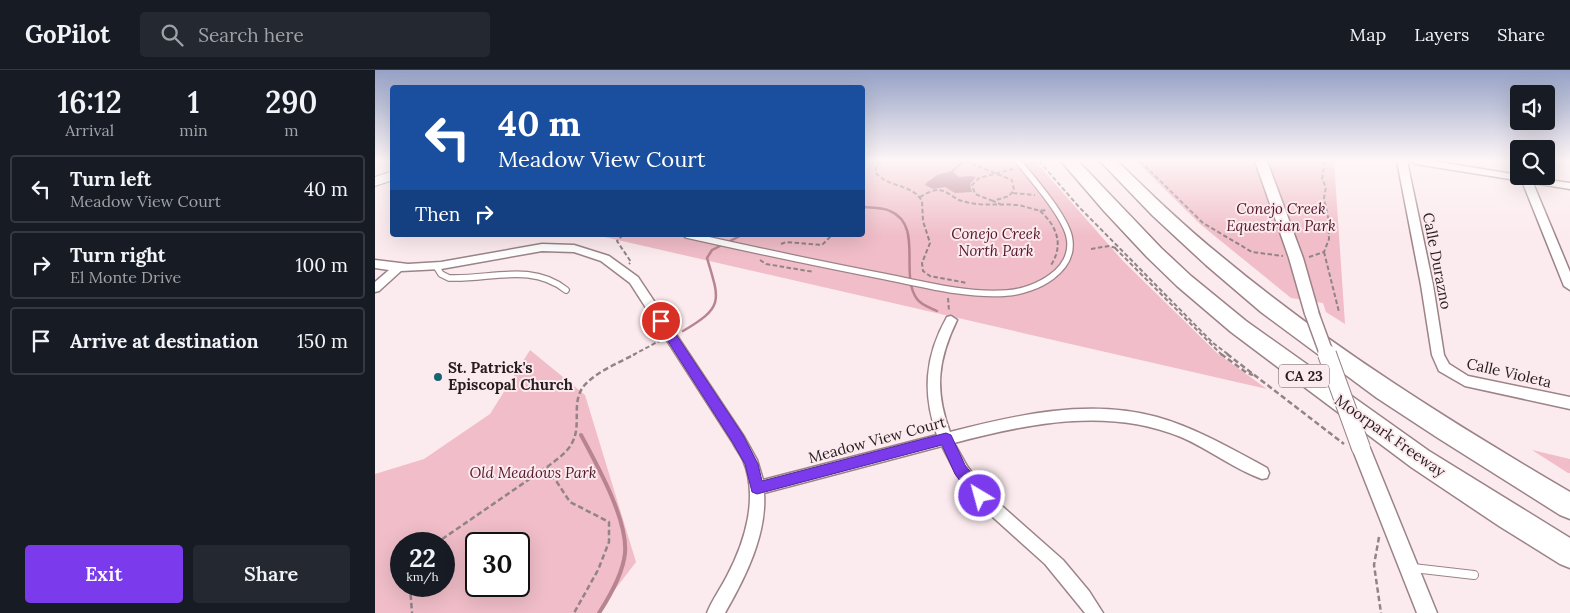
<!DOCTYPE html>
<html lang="en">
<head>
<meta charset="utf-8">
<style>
	:root { --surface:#171b24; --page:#242831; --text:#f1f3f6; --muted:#9ea1a6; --line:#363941; --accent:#7c3aed }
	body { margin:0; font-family:Lora,serif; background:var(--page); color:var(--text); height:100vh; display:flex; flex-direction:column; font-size:19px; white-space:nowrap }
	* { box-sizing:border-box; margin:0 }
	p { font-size:16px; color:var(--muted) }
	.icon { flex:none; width:28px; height:28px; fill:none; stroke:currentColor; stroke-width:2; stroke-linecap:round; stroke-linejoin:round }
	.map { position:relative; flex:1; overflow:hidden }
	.details { display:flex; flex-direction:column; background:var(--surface); width:375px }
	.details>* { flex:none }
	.hud { position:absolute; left:15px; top:15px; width:475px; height:152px; border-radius:5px; box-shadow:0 5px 20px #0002; background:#1a4fa0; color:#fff; overflow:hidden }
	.controls { position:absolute; left:1135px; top:15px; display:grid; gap:10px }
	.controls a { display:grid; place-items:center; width:45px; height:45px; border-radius:5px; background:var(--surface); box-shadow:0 5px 20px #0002; font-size:25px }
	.speed { position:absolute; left:15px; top:462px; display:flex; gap:10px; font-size:25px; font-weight:700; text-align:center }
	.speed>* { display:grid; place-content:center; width:65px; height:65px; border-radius:50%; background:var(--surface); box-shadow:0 5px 20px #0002; line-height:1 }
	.speed small { font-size:12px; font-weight:400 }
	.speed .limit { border:2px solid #111; border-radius:8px; background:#fff; color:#111 }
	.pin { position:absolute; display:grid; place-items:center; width:42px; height:42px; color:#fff; margin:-21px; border:2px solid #fff; border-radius:50%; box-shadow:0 1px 5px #0007 }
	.me { position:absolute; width:55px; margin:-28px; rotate:323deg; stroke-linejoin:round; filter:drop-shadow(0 0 4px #0008) }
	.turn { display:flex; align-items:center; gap:18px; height:105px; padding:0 25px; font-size:22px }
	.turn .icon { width:65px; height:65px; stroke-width:2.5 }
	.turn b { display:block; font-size:35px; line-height:42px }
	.then { display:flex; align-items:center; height:48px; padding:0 25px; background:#0003; gap:10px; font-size:19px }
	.eta { display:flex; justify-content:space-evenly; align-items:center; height:85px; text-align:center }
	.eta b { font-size:30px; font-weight:600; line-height:35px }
	.action { display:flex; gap:10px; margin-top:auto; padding:10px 25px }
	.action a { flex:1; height:58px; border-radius:5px; background:var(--accent); color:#fff; font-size:20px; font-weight:600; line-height:58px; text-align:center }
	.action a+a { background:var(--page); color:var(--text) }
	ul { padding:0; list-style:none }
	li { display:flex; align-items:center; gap:15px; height:68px; margin:0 10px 8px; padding:0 15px; border:2px solid var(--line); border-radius:5px }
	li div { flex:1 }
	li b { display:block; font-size:19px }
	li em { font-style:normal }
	header { display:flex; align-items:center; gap:30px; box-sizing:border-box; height:70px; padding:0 25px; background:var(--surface); border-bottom:1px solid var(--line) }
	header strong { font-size:24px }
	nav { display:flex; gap:28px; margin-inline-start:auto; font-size:18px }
	.search { width:350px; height:45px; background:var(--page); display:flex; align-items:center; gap:12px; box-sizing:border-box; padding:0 18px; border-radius:5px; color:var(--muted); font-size:19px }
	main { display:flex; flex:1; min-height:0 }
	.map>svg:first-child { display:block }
	.green { fill:#f0bdc8; fill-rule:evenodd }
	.water { fill:#b88490 }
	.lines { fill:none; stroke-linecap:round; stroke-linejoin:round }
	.stream-far1 { stroke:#b88490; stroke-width:2.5 }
	.stream { stroke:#b88490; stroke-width:4 }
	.service-far1-casing { stroke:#9c8388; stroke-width:8 }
	.service-casing { stroke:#9c8388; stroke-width:10 }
	.minor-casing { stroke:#9c8388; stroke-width:3 }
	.tertiary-casing { stroke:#9c8388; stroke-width:3 }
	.secondary-casing { stroke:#9c8388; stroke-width:2 }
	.motorway-casing { stroke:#9c8388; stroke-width:3 }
	.path-far1 { stroke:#918487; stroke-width:2; stroke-dasharray:4.5 2.5; stroke-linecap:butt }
	.path { stroke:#918487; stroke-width:2.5; stroke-dasharray:5.5 3; stroke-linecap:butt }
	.service-far1 { stroke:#fff; stroke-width:5.5 }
	.service { stroke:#fff; stroke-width:8 }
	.minor { fill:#fff; fill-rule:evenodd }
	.tertiary { fill:#fff; fill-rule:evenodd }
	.secondary { fill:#fff; fill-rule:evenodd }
	.motorway { fill:#fff; fill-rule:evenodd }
	.tertiary-bridge-far1-casing { stroke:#9c8388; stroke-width:16; stroke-linecap:butt }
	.tertiary-bridge-casing { stroke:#9c8388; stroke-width:20; stroke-linecap:butt }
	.tertiary-bridge-far1 { stroke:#fff; stroke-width:13 }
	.tertiary-bridge { stroke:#fff; stroke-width:18 }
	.route { fill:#7c3aed; stroke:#51269a }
	.poi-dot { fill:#1a6371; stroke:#fcebee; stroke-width:2 }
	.labels { text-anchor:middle; stroke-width:4; stroke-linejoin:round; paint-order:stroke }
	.shield { fill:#fcebee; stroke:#675b5e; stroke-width:1 }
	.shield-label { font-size:14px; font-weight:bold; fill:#271d20 }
	.park-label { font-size:15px; font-style:italic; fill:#531429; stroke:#fcebee }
	.street-label { font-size:15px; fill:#271d20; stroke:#fcebee }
	.poi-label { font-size:15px; font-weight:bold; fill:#271d20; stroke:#fcebee; text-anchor:start }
</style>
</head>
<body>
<header>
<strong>GoPilot</strong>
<div class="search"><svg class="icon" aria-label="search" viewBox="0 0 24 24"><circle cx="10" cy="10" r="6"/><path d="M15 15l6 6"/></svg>Search here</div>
<nav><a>Map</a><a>Layers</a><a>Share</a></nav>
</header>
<main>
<section class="details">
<div class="eta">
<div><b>16:12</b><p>Arrival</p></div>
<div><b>1</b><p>min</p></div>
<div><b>290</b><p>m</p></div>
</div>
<ul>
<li><svg class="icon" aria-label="left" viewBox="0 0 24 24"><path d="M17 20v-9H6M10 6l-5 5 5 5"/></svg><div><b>Turn left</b><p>Meadow View Court</p></div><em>40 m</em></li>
<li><svg class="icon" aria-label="right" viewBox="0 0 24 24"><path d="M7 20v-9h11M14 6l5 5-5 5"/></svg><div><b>Turn right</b><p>El Monte Drive</p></div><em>100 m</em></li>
<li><svg class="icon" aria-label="arrive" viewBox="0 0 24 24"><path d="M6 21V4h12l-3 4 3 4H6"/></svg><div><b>Arrive at destination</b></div><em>150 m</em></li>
</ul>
<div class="action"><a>Exit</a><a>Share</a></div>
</section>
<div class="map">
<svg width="1195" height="543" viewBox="0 0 1195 543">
	<rect width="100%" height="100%" fill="#fcebee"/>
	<path class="green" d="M488,91H660L748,191L842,283L892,319L221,165H488Z
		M761,91H959L970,254L951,242L948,233L916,228L825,154Z
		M155,280L210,325L261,492L222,543H0V404L49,389L115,344ZM26,474H69V516H26ZM101,474H144V516H101Z
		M1157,380L1195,389V403H1193Z"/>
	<path class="water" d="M587,91H590L578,102L584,107L595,106L601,107L595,114L597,122L580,123L570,117L558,119L550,115L551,113L562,105L576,101Z"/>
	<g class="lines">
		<path class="stream-far1" d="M488,137C497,138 507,137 515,141C549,155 524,205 542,229C546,235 556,238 562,241
			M308,261C349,237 345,231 332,188L337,180L367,165"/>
		<path class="stream" d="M206,365C222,395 253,450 250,483C248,504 235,526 224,543"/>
		<defs>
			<path id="service-far1" d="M312,165C379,180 445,194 512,207C551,215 593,226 632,223C661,221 702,200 694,166C689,145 657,108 643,91
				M61,196L66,204L74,208C115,210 156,192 191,220"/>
			<path id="service" d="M1038,498L1099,505"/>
			<path id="minor" d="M1022,91H1032L1058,215L1069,285L1074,294L1093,306L1195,327V339L1090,316L1064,301L1057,285L1046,215Z
				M1036,91H1057L1144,105V106L1195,113V119L1158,113L1195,202V220L1189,216L1147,111L1041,94Z
				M167,174L199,175L234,186L263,207L368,365L382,390L388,410L562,365C547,323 550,286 572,247L576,246L582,250C563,289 559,320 575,362C642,345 713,328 782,347C821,358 857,379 892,398L894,403L892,408L887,409C859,399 834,379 806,367C733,337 654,353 579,373L592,396L610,421L688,490L714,521L728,543H710L670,494L600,431L582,405L567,376L389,423C392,465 370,508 350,543H332C337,530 346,518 352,506C370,472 384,427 368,390C365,384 361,379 358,373L255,213L226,191L199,182L167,181L66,199L26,201L4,221L0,222V212L14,200L0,198V190L33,194L66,192Z"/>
			<path id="tertiary" d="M880,91H892L928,188L944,244L942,248L937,249L932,248L930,244L914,188Z
				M986,371L992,373L995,378L1062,543H1042L977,378L980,373Z"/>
			<path id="secondary" d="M18,101V110L0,116V107Z"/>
			<path id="motorway" d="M686,91H703L786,178L816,206L871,251L1054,381L1195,468V498L1185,494L1124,456L1036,397L856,262L802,216L772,187L729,141Z
				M725,91H742C776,124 809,156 846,186C954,276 1074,351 1195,422V449L1185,445L1063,368L1002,328L886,242L831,195L778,146Z"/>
		</defs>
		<use href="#service-far1" class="service-far1-casing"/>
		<use href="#service" class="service-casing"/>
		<use href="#minor" class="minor-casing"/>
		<use href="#tertiary" class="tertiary-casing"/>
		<use href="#secondary" class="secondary-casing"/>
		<use href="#motorway" class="motorway-casing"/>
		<path class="path-far1" d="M506,91L502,95L500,102C513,118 536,113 547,131L548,151L555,173L547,193L548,201L555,206L592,213
			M590,91L637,110L639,120L634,126L618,131L625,134
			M664,91L704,137L838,273L854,285
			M765,91L828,153L877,182L908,186
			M638,123L660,125
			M545,127C550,124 557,120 563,120C572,120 579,129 587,131C606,137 623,133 642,135C652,136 661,142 672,140
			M618,131L600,124L597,115L604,108L638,99
			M665,141C682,156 689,175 676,195
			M248,165L242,171L256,192L254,194
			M406,174L411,172L447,175L457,165
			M740,178L847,285
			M716,179L734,176L741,178
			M949,182L964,242
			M934,187L949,182L954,169L953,147L949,128L951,117L947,109L950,91
			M385,190L391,194L439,202
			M573,228L574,241
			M258,285L286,270"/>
		<path class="path" d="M846,284L872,303L878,305
			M852,284L969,374
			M172,397C181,390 192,383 197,373C207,355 196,334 208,317C220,302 244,293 260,284
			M1004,467L999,495L1006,543
			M60,474L172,397L195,432L234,452V472L223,500L199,543
			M35,516L37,543"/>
		<use href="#service-far1" class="service-far1"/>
		<use href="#service" class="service"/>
		<use href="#minor" class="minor"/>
		<use href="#tertiary" class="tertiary"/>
		<use href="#secondary" class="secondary"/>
		<use href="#motorway" class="motorway"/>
		<defs>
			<path id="tertiary-bridge-far1" d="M937,244L952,285"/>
			<path id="tertiary-bridge" d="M952,284L986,378"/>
		</defs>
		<use href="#tertiary-bridge-far1" class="tertiary-bridge-far1-casing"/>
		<use href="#tertiary-bridge" class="tertiary-bridge-casing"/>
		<use href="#tertiary-bridge-far1" class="tertiary-bridge-far1"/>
		<use href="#tertiary-bridge" class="tertiary-bridge"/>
	</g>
	<linearGradient id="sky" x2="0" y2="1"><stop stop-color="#95a1c5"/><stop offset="0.54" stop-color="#fef6f7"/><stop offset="1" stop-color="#fef6f7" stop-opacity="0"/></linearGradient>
	<rect width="1195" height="167" fill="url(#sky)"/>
	<path class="route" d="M286,247L290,248L368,365L383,394L387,411L571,363L576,365L590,395L610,421L612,426L610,430L605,432L600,430L580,404L567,375L382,424L377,422L370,394L358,373L282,254L280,251L282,248Z"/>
	<circle class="poi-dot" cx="63" cy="307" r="5"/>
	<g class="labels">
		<rect class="shield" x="904" y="294.5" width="50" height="23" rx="4"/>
		<g class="shield-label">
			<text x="929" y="311">CA 23</text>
		</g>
		<g class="park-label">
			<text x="906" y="144">Conejo Creek<tspan x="906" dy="17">Equestrian Park</tspan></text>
			<text x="621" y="169">Conejo Creek<tspan x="621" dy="17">North Park</tspan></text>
			<text x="158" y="408">Old Meadows Park</text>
		</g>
		<g class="street-label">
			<text transform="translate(1062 191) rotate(79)" y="5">Calle Durazno</text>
			<text transform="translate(1134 303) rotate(13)" y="5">Calle Violeta</text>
			<text transform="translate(1015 366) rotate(35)" y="5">Moorpark Freeway</text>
			<text transform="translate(502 370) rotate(-15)" y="5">Meadow View Court</text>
		</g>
		<g class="poi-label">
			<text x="73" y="303">St. Patrick's<tspan x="73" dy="17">Episcopal Church</tspan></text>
		</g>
	</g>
</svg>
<div class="controls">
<a><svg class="icon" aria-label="sound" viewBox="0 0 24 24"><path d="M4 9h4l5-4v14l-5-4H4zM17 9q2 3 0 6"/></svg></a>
<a><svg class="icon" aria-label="search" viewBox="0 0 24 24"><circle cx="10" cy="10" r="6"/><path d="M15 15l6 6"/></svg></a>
</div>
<div class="speed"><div>22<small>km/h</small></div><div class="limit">30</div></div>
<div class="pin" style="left:286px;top:251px;background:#d93025"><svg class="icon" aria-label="arrive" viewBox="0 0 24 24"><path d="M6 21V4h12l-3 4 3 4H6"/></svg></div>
<svg class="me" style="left:605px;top:426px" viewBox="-20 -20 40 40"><circle r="17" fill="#7c3aed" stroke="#fff" stroke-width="3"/><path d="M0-11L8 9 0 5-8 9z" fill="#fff"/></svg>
<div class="hud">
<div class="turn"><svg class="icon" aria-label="left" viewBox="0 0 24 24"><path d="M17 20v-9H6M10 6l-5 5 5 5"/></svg><div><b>40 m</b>Meadow View Court</div></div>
<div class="then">Then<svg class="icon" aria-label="right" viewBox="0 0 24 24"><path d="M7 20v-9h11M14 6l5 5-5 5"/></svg></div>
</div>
</div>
</main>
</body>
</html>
